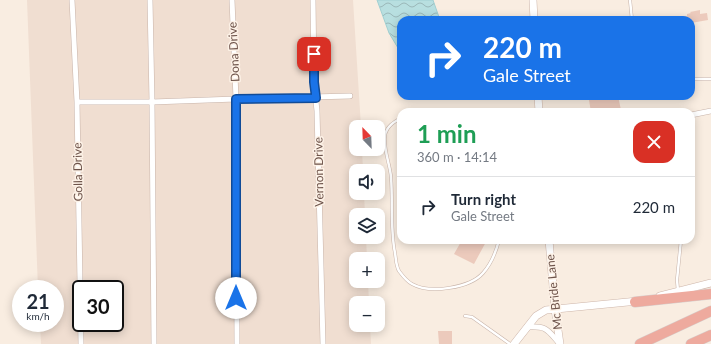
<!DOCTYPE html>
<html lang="en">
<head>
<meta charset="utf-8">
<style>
	:root { --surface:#fff; --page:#f2f2f3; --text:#1f2937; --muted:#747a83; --line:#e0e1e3 }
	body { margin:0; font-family:Lato,sans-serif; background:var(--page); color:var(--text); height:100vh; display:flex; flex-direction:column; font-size:15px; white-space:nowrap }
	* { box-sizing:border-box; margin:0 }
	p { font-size:13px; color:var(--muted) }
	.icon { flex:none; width:22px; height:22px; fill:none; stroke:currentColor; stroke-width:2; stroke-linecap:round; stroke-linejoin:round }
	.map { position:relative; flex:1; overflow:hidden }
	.panel { position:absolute; left:397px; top:108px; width:298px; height:136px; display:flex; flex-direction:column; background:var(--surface); border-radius:12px; box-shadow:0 2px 10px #0003 }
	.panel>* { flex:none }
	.guide { position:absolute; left:397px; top:16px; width:298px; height:84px; border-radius:12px; box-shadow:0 2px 10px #0003; background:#1a73e8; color:#fff; overflow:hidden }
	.needle { width:26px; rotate:337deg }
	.fabs { position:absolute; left:349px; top:120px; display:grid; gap:8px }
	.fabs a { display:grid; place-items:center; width:36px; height:36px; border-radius:8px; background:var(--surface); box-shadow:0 2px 10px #0003; font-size:20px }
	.speed { position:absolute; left:12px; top:280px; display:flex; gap:8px; font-size:20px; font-weight:700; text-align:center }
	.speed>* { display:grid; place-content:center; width:52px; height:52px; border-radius:50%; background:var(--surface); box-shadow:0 2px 10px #0003; line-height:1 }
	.speed small { font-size:10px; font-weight:400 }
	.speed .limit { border:2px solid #111; border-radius:6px; background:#fff; color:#111 }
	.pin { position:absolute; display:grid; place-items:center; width:34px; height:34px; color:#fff; margin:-17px; border-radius:8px; box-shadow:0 2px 6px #0006 }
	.me { position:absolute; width:44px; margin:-22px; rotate:0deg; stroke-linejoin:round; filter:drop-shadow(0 0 3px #0008) }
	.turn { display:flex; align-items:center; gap:14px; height:84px; padding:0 20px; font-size:18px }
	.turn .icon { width:52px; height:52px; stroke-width:2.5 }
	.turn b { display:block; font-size:28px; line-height:34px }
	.round { display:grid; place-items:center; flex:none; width:42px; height:42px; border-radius:12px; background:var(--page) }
	.headline { display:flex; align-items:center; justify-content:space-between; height:68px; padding:0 20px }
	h1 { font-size:24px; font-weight:700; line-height:30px; color:#1e9e55 }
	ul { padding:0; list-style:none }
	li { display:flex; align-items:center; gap:12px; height:60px; padding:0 20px; border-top:1px solid var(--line) }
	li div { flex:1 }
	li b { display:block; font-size:15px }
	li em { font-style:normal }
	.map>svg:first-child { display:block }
	.residential { fill:#f0ded1; fill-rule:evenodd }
	.water { fill:url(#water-waves); stroke:#a0cfd1 }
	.building { fill:#eccabc }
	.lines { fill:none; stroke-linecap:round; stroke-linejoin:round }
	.lane-casing { stroke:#c8b4aa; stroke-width:3.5 }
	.street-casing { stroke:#c8b4aa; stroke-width:6 }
	.secondary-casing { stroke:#ceb6aa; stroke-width:8 }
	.highway-casing { stroke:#d6cfcd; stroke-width:11 }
	.lane { stroke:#fff; stroke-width:2.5 }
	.street { stroke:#fff; stroke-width:5 }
	.secondary { stroke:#fff; stroke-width:7 }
	.highway { stroke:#eeaa9e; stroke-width:10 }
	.route-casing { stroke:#114b97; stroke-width:10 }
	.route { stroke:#1a73e8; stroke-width:7 }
	.labels { text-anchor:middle; stroke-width:3; stroke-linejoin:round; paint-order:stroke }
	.street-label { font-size:12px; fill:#6e544b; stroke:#fdf2e7 }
</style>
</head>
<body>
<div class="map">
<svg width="711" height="344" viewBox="0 0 711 344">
	<defs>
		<pattern id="water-waves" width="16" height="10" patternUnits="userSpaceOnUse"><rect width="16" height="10" fill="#b8dfe0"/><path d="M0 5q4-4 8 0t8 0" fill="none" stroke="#9ab7b8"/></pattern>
	</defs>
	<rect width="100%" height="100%" fill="#f9ede1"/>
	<path class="residential" d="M27,0H353L361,127H356V149H362L363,171H356V193H364L365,215H356V237H366L367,259H356V281H368L369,303H356V325H370L371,344H41L40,323H55V289H38ZM81,289H115V323H81Z"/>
	<path class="water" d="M377,0H433L440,20H401V53L389,33Z"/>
	<path class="building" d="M700,10V14L707,13L708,20L691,23V20H678V18L687,16V14L691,13L690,12Z
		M607,96H618L621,110L609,112H591L589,100Z
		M462,240H487L474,264L454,254Z
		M438,331H452V344H439Z"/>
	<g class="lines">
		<defs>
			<path id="lane" d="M630,0L632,20
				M691,79H711
				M481,112L539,110
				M401,118C394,122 387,126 385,135C383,149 390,164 391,177C393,203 390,228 395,253C396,259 396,266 399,271C402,275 408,282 412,284C430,294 470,288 483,273C491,264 496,252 499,240
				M678,291L677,280L681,240
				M465,316L472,317L510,344"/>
			<path id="street" d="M72,0L77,102L81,344
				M150,0L152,102L154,344
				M232,0L236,99L237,344
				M313,0L314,82L317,111L323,344
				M77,102H152L236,99L350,96
				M691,115L711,111
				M527,327C547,326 547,329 559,343"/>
			<path id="secondary" d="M533,0L534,20
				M538,96L539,112
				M549,240L555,309L560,344
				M660,296L711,283
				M514,344L536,316L546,310L638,301"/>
			<path id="highway" d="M635,302L711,294
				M640,344L711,311
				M691,344L711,335"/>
		</defs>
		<use href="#lane" class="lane-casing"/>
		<use href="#street" class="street-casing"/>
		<use href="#secondary" class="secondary-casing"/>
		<use href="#highway" class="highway-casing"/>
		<use href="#lane" class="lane"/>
		<use href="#street" class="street"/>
		<use href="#secondary" class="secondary"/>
		<use href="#highway" class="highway"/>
	</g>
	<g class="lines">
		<defs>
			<path id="route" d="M236,298V99L316,98L314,82V54"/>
		</defs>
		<use href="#route" class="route-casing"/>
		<use href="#route" class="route"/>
	</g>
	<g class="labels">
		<g class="street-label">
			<text transform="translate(234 52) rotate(-93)" y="4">Dona Drive</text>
			<text transform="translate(78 172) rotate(-91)" y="4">Golla Drive</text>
			<text transform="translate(319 172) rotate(-91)" y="4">Vernon Drive</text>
			<text transform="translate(554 292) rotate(-96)" y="4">Mc Bride Lane</text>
		</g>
	</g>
</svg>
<div class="fabs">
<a><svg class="needle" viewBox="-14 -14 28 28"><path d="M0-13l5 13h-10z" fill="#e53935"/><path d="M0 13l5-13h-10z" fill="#747a83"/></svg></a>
<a><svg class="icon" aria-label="sound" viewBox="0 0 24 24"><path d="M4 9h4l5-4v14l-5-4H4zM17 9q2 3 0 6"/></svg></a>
<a><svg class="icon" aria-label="layers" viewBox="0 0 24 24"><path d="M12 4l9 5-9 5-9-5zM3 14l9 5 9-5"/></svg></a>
<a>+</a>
<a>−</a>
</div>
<div class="speed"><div>21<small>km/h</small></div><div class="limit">30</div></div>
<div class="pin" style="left:314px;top:54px;background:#d93025"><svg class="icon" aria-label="arrive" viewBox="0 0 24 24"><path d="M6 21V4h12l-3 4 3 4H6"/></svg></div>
<svg class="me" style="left:236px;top:298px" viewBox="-20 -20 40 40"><circle r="19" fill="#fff"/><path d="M0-13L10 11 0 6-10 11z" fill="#1a73e8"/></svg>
<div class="guide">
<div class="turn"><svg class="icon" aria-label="right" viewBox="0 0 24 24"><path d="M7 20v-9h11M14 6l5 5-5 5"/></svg><div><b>220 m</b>Gale Street</div></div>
</div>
<section class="panel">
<div class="headline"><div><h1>1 min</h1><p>360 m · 14:14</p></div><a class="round" style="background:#d93025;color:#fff"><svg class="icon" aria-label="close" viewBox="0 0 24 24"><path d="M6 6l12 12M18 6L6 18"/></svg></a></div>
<ul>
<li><svg class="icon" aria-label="right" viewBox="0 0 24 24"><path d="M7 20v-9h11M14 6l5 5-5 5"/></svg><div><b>Turn right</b><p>Gale Street</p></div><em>220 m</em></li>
</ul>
</section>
</div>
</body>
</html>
